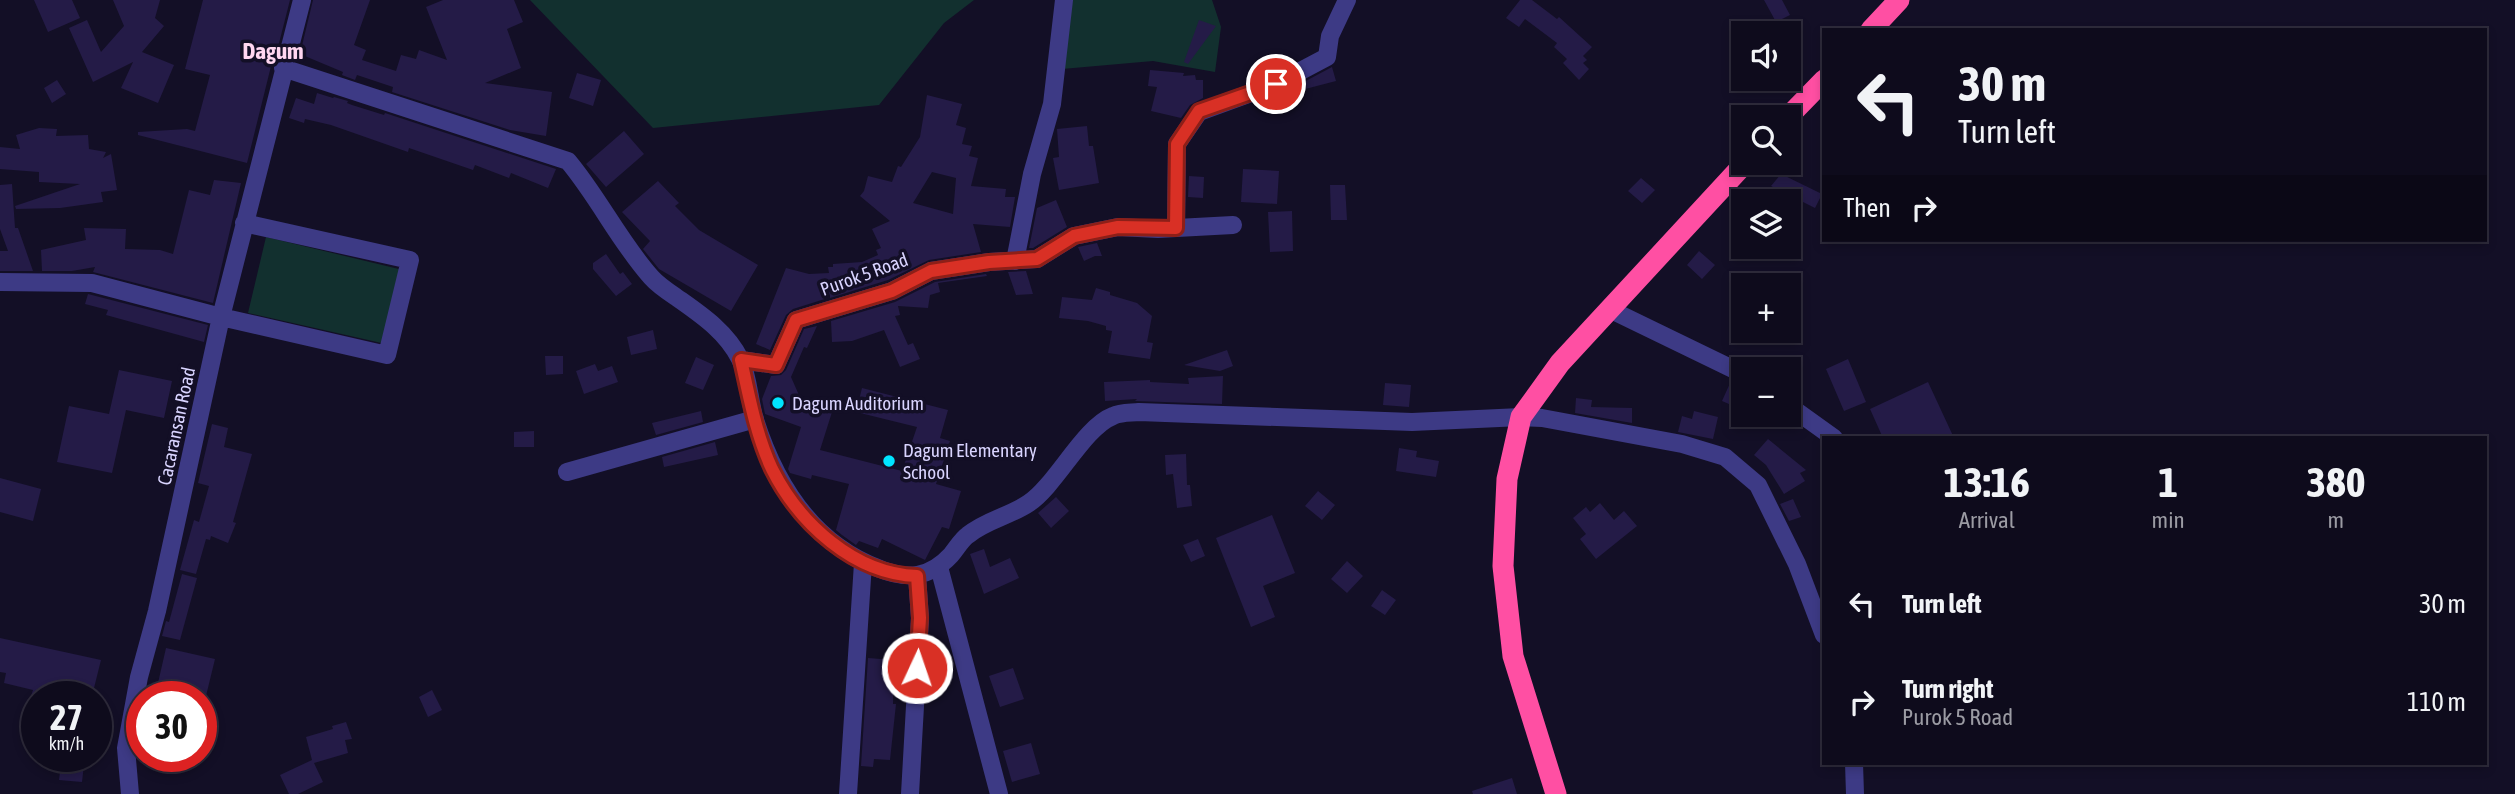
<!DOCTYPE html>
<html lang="en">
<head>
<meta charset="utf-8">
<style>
	:root { --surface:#0e0b1c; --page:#1c1929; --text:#f1f3f6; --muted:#9b9ba3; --line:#2e2b3b }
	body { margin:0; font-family:"Asap Condensed",sans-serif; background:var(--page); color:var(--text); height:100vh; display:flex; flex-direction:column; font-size:26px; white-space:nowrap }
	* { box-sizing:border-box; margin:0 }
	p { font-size:23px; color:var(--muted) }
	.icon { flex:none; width:38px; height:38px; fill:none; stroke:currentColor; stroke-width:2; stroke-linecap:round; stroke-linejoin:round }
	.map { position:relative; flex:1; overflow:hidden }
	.details { position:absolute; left:1822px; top:436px; width:665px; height:329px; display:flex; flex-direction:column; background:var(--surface); border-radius:0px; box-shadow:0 4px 10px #0003,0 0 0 2px var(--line) }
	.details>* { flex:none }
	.hud { position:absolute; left:1822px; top:28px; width:665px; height:214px; border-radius:0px; box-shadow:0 4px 10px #0003,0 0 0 2px var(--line); background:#0e0b1c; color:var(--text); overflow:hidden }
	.buttons { position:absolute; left:1731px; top:21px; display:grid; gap:14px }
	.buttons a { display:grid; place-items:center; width:70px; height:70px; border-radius:0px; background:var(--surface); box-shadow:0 4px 10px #0003,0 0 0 2px var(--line); font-size:35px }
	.speed { position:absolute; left:21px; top:681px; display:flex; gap:14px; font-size:35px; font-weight:700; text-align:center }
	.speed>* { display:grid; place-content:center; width:91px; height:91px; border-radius:50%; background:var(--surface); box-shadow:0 4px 10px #0003,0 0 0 2px var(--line); line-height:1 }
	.speed small { font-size:18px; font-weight:400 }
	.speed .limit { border:10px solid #d22; background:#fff; color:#111 }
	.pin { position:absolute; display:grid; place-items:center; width:60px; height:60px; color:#fff; margin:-30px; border:4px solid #fff; border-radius:50%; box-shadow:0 2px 7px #0007 }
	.me { position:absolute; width:77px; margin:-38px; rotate:3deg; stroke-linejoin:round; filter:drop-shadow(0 0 5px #0008) }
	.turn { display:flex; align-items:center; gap:24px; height:147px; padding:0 21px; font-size:32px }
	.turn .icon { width:91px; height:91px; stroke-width:2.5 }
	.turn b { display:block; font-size:49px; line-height:60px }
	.then { display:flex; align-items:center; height:66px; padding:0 21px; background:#0003; gap:14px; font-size:26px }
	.eta { display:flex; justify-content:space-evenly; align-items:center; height:119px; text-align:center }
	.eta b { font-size:42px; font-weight:700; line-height:49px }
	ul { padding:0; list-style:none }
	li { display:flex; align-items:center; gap:21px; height:98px; padding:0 21px }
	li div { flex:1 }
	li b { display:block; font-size:26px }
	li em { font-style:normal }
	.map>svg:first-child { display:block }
	.green { fill:#12302f }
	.building { fill:#241b47; fill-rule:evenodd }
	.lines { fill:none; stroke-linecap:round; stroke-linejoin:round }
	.minor { stroke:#3d3a85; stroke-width:18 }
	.highway { stroke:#ff4fa3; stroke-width:21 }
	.route-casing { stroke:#8d1f18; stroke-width:18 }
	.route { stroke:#d93025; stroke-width:12 }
	.poi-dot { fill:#00e5ff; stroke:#130f26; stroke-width:2.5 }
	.labels { text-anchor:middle; stroke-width:7; stroke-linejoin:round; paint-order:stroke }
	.street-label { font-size:19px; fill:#d9d4ff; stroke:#130f26 }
	.poi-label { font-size:19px; fill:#d9d4ff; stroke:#130f26; text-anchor:start }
	.quarter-label { font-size:23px; font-weight:bold; fill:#ffd6f0; stroke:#130f26 }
</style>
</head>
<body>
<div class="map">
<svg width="2515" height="794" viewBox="0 0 2515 794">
	<rect width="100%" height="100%" fill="#130f26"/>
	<path class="green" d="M530,0H974L944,23L879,105L653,128Z
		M1070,0H1212L1221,27L1215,72L1153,61L1062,69Z
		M266,237L403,270L386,344L248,313Z"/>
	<path class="building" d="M34,0H72L80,18L48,32Z
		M113,0H160L155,18L164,26L142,52L174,65L158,103L121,88L133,62L93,82L69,28L87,20L101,52L124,26Z
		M203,0H290L278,47L276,46L247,163L138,135V132L187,129L195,131L210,75L185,69Z
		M313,0H370L354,45L366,50L362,60L396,71L401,55L416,59L419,50L447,60L426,7L443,0H514L523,22L507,29L521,68L485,83L552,92L546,136L510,130L392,92L393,87L357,75L355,80L342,75L343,72L300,54Z
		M1520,0H1532L1557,19L1559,17L1592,47L1583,56L1587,60L1583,63L1589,69L1579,80L1563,63L1567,59L1554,47L1557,43L1525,19L1519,27L1506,18Z
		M1764,0H1782L1790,15L1776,22Z
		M1199,20L1216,26L1188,64L1184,62Z
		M1332,67L1336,81L1286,94L1285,92Z
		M1150,70L1184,73L1183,76L1195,75L1196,80H1203V98L1190,105L1181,118L1151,111L1157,87L1148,86Z
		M577,73L601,80L593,106L569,98Z
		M57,80L66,94L52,103L44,88Z
		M317,93L333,98L334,97L348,101L347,103L352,105L384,115L385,113L556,169L548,188L511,173L509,178L475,165L473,170L409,148L408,152L331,125L305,119L304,123L289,118L296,98L314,104Z
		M927,95L962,104L956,125L966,128L962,144L972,146L969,156L978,158L971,186L1006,189L1005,197H1015L1010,227L973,224L981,252L929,260L888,280L830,298V294L828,298L793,309L786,315L770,350L756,344L786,268L809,274L829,273L828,267H833V264L862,262L878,255L876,250L881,248L872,229L890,221L860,196L864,191L868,176L892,182L898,166L901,167L920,137ZM932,172L956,178L953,214L913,203Z
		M1087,126L1089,146H1093L1099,183L1059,190L1053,158L1059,157L1057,129Z
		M39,128L57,129L56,136L88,135L89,149L106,152L103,158L111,154L117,190L101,192L103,202L60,208L16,209L15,206L80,184L39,182V172L0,169V147L20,149L16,135Z
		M624,131L644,154L606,187L586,164Z
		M1243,169L1279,171L1277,204L1241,202Z
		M1781,174L1822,194L1815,208L1771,186Z
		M1189,176L1204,177L1203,198L1188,197Z
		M1641,178L1655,190L1642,203L1628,191Z
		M214,180L241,183L213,303L93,272L95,267L72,271H42L41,250L86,240L84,228L126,229L125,249L160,250L173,254L189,190L210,195Z
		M658,181L679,203L675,206L699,230L758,265L731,311L659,269L643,249L650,241L622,212Z
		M12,184L15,228H18L33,271H0V251H8L0,229V185Z
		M1330,185H1345L1347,220H1331Z
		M1056,200L1067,227L1033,248H1029L1037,208Z
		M1292,211L1293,251L1270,252L1268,212Z
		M1097,243L1102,256H1095L1084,261L1078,247Z
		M1699,251L1715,265L1702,279L1687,265Z
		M606,254L620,274L623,272L632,284L616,296L593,269V263Z
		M1026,271L1033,294L1016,295L1008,272Z
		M986,274L987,276L938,283L940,292L930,295L928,308L898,306L900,315L895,316L908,345L913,343L920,359L900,367L884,330L852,341L832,342L831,321L895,302L935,282Z
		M1096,288L1110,292V295L1137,303L1152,316L1147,342L1153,343L1150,359L1108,353L1112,331L1106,330V326L1088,321L1059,318L1062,297L1092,300Z
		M88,294L208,325L204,342L106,315L108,310L85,304Z
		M817,326L807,348L804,347L791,377L802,402L832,412L820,450L902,471L917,427L856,412L862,388L948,410L940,438L950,441L936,484L961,491L949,529L942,527L925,560L882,539L878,548L859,541L856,545L842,535L836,530L849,484L812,475L811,479L790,473L788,469L801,427L765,414L762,399L771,376L781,375L786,370L804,329Z
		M653,330L657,349L631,355L627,337Z
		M1227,350L1233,366L1220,371L1184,365Z
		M545,356H563V374L546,375Z
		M696,357L714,365L703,390L685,383Z
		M1848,359L1866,402L1844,411L1826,369Z
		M595,364L598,371L612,366L618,382L584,394L576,371Z
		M119,370L172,381L164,418L126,410L112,473L57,462L69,406L109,414Z
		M1223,376L1222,404L1135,401L1137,399L1105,401L1104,382L1150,380V382L1189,384L1188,378Z
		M1731,381L1743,385V410L1722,401Z
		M1928,382L1954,438H1883L1870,409Z
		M1385,383L1411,385L1409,407L1383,405Z
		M1576,398L1592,400L1591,407L1632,408V423L1575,413Z
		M701,411L703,422L656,435L652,423Z
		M1694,411L1718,417L1713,439L1678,432L1682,416L1692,419Z
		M212,424L228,428L224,447L252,454L233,522L236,523L228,543L211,536L210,540L206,539L196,574L180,570L194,520L199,522L209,486L198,483Z
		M534,431V447H514V432Z
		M1768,439L1806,470L1800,473L1805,481L1784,494L1766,465L1754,455Z
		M715,442L718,455L664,467L662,457Z
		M1399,448L1417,451L1416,457L1439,461L1436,477L1396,471Z
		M1186,454L1187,485H1190L1192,506L1177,508L1173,474L1166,475L1165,455Z
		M0,478L41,489L33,521L0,512Z
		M1318,491L1335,505L1322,520L1305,506Z
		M1056,497L1069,511L1051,528L1038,513Z
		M1793,499L1801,517L1789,521L1780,504Z
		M1600,503L1614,520L1624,511L1637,526L1596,559L1580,539L1586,534L1573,518L1586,507L1590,512Z
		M1272,515L1295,573L1263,586L1275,617L1251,627L1216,538Z
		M1198,539L1205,556L1191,562L1183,545Z
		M984,549L990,567L1010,558L1019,578L984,594L970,554Z
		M1347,561L1363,576L1347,593L1331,579Z
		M182,574L197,578L180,640L162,636L166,621L169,622Z
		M1382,590L1396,600L1385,615L1371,606Z
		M0,638L101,660L92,696H31L33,690L4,683L6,673L0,672Z
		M166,648L215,659L206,696H155Z
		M868,658L894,660L893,704H896L890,760L874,759L873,767L861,766Z
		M1013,668L1024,699L1000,707L989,676Z
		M432,690L442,710L428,717L419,697Z
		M346,722L352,739L345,740L348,753L314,763L323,782L298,794H289L280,775L312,760L306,737L333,729L332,726Z
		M1031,743L1040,774L1012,782L1003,751Z
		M62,756H85L82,782L59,780Z
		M1512,778L1517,794H1473L1472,791Z"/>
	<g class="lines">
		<path class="minor" d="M283,68L568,161C599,198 619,241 651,277C658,285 667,291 676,297C700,314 726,331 740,359C749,377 749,401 755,420C776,486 813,544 880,569C907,580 930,578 951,555C957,548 961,540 968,535C986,520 1010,516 1029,503C1056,485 1084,427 1113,416C1121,412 1131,413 1139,412L1412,422L1521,417L1542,418L1682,444L1725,457L1758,485L1797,564L1824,635
			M1176,228L1177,144L1199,112L1276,84L1327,57L1330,36L1347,0
			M1015,261L1032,174L1052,104L1064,0
			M0,282L92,283L221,317L387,355L410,260L244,223
			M1609,309L1743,374
			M741,360L776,365L796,320L892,291L931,271L989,262L1037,259L1074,236L1118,227L1158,229L1233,225
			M1788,405L1834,438
			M567,472L755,419
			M939,567L999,794
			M1854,763L1855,794
			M130,794L126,748L139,677L157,611L221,317L302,0
			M848,794L863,563
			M910,794L920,618L917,576"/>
		<path class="highway" d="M1871,30L1899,0
			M1788,117L1824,80
			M1556,794L1513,656L1503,566L1507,479L1521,417L1560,363L1745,163"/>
	</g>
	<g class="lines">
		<defs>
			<path id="route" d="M917,668L920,618L917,576C854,574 799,523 772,469C756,435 749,396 741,360L776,365L796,320L892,291L931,271L989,262L1037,259L1074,236L1118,227L1176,228L1177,144L1199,111L1276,84"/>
		</defs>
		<use href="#route" class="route-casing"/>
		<use href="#route" class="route"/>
	</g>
	<g class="poi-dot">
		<circle cx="778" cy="403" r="7"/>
		<circle cx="889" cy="461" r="7"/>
	</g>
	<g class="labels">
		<g class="street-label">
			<text transform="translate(864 274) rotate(-20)" y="7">Purok 5 Road</text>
			<text transform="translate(176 426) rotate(-78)" y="7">Cacaransan Road</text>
		</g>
		<g class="poi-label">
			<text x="792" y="410">Dagum Auditorium</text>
			<text x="903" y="457">Dagum Elementary<tspan x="903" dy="22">School</tspan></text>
		</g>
		<g class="quarter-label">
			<text x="273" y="59">Dagum</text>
		</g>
	</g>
</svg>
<div class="buttons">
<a><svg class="icon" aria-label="sound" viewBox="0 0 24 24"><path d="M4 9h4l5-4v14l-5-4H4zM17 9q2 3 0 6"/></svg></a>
<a><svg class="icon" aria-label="search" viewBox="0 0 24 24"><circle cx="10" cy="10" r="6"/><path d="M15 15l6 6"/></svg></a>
<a><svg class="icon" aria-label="layers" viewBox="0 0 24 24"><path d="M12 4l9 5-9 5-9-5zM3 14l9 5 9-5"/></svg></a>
<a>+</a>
<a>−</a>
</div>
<div class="speed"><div>27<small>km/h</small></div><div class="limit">30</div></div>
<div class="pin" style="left:1276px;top:84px;background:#d93025"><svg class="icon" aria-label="arrive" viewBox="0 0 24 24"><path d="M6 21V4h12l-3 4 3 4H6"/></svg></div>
<svg class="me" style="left:917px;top:668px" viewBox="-20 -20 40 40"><circle r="17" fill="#d93025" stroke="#fff" stroke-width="3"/><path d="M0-11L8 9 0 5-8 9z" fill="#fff"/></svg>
<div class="hud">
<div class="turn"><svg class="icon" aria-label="left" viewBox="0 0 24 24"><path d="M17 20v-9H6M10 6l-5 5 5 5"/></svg><div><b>30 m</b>Turn left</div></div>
<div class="then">Then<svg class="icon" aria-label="right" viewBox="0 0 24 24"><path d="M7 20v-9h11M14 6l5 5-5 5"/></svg></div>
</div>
<section class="details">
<div class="eta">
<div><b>13:16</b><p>Arrival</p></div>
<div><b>1</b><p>min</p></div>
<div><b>380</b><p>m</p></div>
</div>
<ul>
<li><svg class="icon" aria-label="left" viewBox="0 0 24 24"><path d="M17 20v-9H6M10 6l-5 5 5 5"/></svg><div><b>Turn left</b></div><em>30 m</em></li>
<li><svg class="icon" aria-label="right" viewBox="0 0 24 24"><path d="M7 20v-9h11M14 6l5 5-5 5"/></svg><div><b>Turn right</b><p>Purok 5 Road</p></div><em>110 m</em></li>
</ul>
</section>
</div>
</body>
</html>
